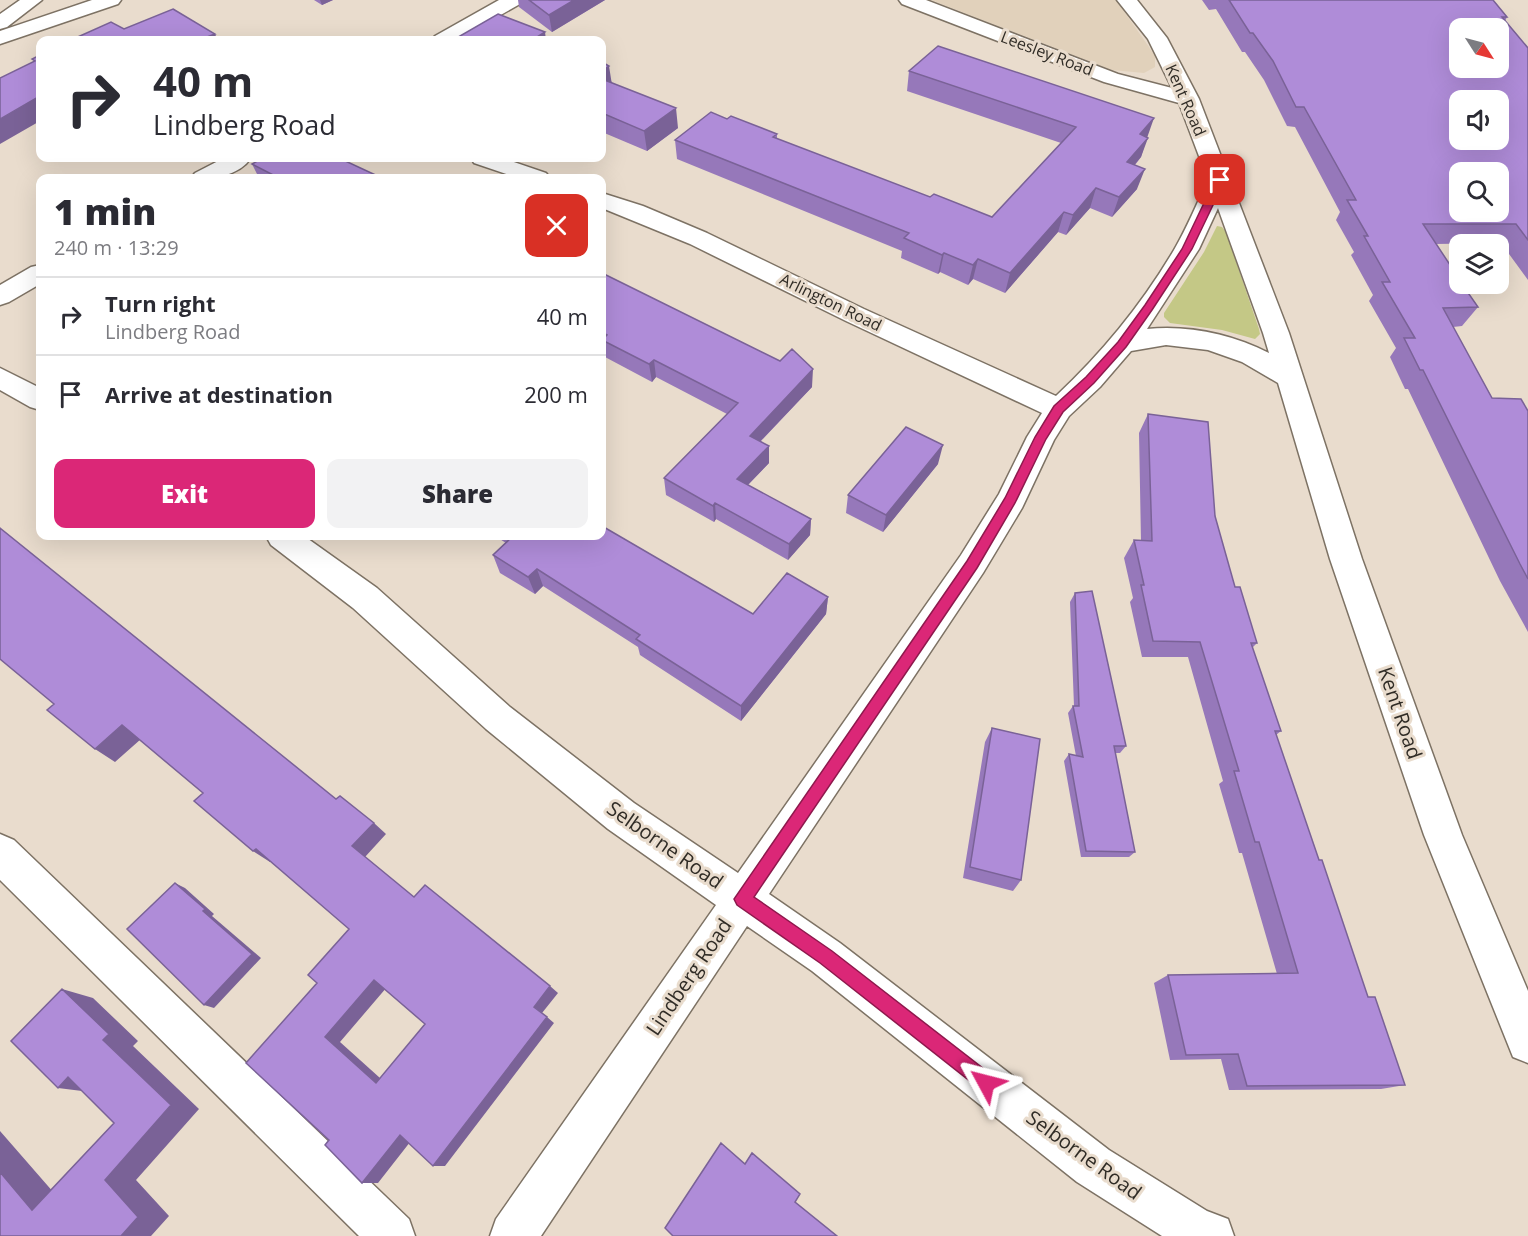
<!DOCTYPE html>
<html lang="en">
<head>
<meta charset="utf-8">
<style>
	:root { --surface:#fff; --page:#f2f2f3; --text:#2b2b33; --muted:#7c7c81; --line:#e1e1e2; --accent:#db2777 }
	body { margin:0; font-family:"Open Sans",sans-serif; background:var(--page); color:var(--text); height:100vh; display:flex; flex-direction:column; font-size:22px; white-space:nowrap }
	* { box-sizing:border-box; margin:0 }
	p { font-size:20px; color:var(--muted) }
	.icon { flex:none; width:33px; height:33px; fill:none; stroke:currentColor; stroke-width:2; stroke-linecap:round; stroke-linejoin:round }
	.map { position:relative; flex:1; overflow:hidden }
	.drawer { position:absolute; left:36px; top:174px; width:570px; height:366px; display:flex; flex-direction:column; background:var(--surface); border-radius:12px; box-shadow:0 6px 24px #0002 }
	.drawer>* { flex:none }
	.top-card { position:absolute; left:36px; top:36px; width:570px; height:126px; border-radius:12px; box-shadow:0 6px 24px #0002; background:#fff; color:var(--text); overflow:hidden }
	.needle { width:39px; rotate:126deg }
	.tools { position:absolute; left:1449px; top:18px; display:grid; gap:12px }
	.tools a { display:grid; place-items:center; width:60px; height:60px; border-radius:12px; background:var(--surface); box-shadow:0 6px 24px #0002; font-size:30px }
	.pin { position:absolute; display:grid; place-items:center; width:51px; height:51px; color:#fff; margin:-26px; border-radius:12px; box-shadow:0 3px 9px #0006 }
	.me { position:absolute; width:66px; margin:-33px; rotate:308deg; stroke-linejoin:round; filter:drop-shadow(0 0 4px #0008) }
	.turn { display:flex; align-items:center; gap:21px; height:126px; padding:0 18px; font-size:27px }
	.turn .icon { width:78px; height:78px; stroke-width:2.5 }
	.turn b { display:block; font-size:42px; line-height:51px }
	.round { display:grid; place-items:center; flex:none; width:63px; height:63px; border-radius:12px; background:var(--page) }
	.head { display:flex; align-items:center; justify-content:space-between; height:102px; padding:0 18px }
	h1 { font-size:36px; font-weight:800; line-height:45px }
	.primary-button { display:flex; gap:12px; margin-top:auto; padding:12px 18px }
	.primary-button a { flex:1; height:69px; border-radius:12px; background:var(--accent); color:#fff; font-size:24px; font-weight:800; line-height:69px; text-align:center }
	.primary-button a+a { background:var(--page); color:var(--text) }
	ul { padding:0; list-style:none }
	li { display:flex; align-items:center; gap:18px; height:78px; padding:0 18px; border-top:2px solid var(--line) }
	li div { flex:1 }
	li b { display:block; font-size:22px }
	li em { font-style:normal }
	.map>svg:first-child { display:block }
	.built { fill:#e1d1bb }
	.green { fill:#c4c886 }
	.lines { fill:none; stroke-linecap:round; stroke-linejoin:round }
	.minor-casing { stroke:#7d7264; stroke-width:3 }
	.minor { fill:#fff; fill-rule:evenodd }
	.wall { fill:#9678ba }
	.shaded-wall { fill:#7a6297 }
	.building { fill:#af8cd8; stroke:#7a6297; stroke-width:1.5; fill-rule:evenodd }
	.route { fill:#db2777; stroke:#8e194d; stroke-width:1.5 }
	.labels { text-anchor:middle; stroke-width:6; stroke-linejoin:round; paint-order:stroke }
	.far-street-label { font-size:16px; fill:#302c26; stroke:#e9dccd }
	.street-label { font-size:20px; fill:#302c26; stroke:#e9dccd }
</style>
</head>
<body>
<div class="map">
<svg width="1528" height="1236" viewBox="0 0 1528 1236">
	<rect width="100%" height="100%" fill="#e9dccd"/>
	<path class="built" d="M931,0H1116L1149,47L1155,56V67L1144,73L1112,70Z"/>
	<path class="green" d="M1217,226L1222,227L1226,232L1259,329L1260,334L1255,339L1222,330L1170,323L1164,317V313L1204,252Z"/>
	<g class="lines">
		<defs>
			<path id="minor" d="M20,0H42L7,27L0,29V14Z
				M92,0H121L118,4L0,44V31Z
				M499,0H523L520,4L456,40H432L435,36Z
				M899,0H926L1118,74L1172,88L1148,39L1117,0H1137L1167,38L1199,99L1289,333L1362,559L1462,835L1528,991V1063L1513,1057L1424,835L1330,559L1278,383L1242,362L1208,350L1166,345L1131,351L1100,387L1069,416L1054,440L1022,508L983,573L769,894L840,943L1109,1150L1207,1211L1228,1219L1234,1236H1162L1077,1182L812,971L747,926L541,1236H490L496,1219L716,905L608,829L486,729L353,608L271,545L266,536H304L377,588L510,707L634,803L738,873L961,555L999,494L1027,437L1042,413L846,321L690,244L602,208V193L643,206L707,233L864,309L1056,396C1102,353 1142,304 1174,250C1187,228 1197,203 1208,180L1179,103L1104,82L902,4ZM1218,208L1263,333L1269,353C1231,334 1189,325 1147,329L1199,249Z
				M224,158H251C239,176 211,180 191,178L195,173Z
				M471,158H502L546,173L550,178H518L474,163Z
				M40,265V284L9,302L0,305V285L31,267Z
				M0,368L40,388V410L30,407L0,390Z
				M0,834L14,840L409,1219L415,1236H359L0,880Z"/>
		</defs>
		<use href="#minor" class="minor-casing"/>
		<use href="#minor" class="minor"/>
	</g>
	<path class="wall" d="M314,0H333L322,5Z
		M518,0H605L552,32L519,7Z
		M1202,0H1493L1507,17L1505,21L1528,48V280L1501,243L1435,244L1478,307L1462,326L1453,327L1492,398L1528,411V632L1500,581L1408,389H1405L1390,357L1396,348L1369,301L1373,295L1351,255L1354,252L1336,220L1340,212L1295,127L1287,126L1264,80L1245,52H1242L1216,9L1209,10Z
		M602,62L612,83L678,128L647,151L602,132Z
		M909,71L1147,137L1141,157L1135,165L1137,189L1112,217L1090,208L1066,235L1058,232L1005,293L973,279L968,285L940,272L938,274L901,258L902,251L677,159L675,140L727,119L777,134V139L930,197L992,217L1061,143L907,91Z
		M149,158H168L159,162Z
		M252,164L382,178H259Z
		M602,273L812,387L761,441L769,463L748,485L811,519L810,535L788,560L716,519L714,522L666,495L664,478L727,414L656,377L652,382L605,357L604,349L602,348Z
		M1148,414L1215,516L1235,587L1257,643L1252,648L1281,731L1276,735L1319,860L1368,997L1405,1085L1381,1089L1229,1090L1221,1059L1170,1060L1154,983L1168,975L1277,974L1242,853H1239L1219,784L1223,781L1188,657H1142L1130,602L1133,598L1124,558L1134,540L1141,541L1139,433Z
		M938,464L883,532L846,513L848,495Z
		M495,536H602L753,614L828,597L826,614L741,721L640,655L638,647L543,586L535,594L500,573L493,555L506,543Z
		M1075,593L1126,746L1120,753H1115L1135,852L1129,857H1081L1064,761L1069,754L1076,756L1068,713L1073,706H1074L1070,602Z
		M992,728L1021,880L1013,891L963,878L985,742Z"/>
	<path class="shaded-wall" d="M320,0H333L322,5Z
		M574,0H605L552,32L549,15Z
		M545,32L546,40L537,37Z
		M215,34L218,40H199Z
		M609,66L612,85L602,93V71Z
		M40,96V121L0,144V119Z
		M676,108L678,128L647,151L644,131Z
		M1154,118L1147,138L1140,134Z
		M1148,138L1141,157L1120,182L1127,162Z
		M157,158H168L159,162Z
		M1145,169L1137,189L1112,217L1119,197Z
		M1096,188L1090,208L1066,235L1073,215Z
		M1064,212L1058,232L1005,293L1010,273Z
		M944,253L940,272L938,274L942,255Z
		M978,259L973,279L968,285L973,265Z
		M654,360L656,377L652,382L649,364Z
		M813,369L812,387L750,452V436Z
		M943,445L938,464L883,532L886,515Z
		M769,446V463L738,495L737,479Z
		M715,503L716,519L714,522L713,506Z
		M602,511L604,523L602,526Z
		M811,519L810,535L788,560L789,544Z
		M537,569L543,586L535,594L528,577Z
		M828,597L826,614L741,721V706Z
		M122,725L141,739L115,762L95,749Z
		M374,823L386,834L365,857L352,846Z
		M256,849L272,860L270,862L253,851Z
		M175,883L185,888L214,914L212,916L261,958L214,1008L204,1005L203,911Z
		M374,980L387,987L340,1042L390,1087L376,1083L325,1037Z
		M550,986L558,993L542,1013L534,1007Z
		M62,989L93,998L138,1041L133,1046L199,1109L136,1180L169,1216L151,1236H121L105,1180L171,1105L103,1040Z
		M547,1017L554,1023L445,1166H433Z
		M68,1077L90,1092L58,1088Z
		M0,1131L68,1209L32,1210L0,1172Z
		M400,1135L414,1137L378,1183H362Z"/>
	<path class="building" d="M529,0H574L549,15Z
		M1229,0H1493L1507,17H1502L1528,48V240L1516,224H1423L1460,280V284H1462L1478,307L1443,308L1492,398L1521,399L1528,411V579L1520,564L1423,370H1420L1404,338H1415L1382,282H1390L1364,236H1368L1347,200H1356L1304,107H1296L1273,61L1253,33H1250ZM1460,28H1498V68H1460ZM1460,100H1498V140H1460ZM1460,172H1498V212H1460Z
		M173,9L215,34L199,40H71L111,22L124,29Z
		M498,14L545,32L537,37L547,40H453Z
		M938,46L1154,118L1140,134L1148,138L1127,162L1145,169L1119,197L1096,188L1073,215L1064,212L1010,273L978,259L973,265L944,253L942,255L904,238L909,233L675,140L711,112L727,119L731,116L777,134L773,137L930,197L934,194L992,217L1076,127L909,71Z
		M40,55V96L0,119V78L35,61L32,59Z
		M602,62L609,66L602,71Z
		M602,79L676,108L644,131L602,113Z
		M263,158H339L382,178H279L252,164Z
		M602,273L780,361L792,349L813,369L750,436L769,446L737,479L811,519L789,544L715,503L713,506L664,478L738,403L654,360L649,364L602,340L607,335L602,332Z
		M1148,414L1208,422L1215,516L1235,587H1240L1257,643H1251L1281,731H1275L1319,860H1322L1368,997H1375L1405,1085L1247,1086L1238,1054L1186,1055L1168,975L1298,973L1259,842H1255L1234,771H1239L1200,642L1153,641L1141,585H1144L1134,540L1152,541Z
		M906,427L943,445L886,515L848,495Z
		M602,526L753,614L787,573L828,597L741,706L636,639L640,635L537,569L528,577L493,555L513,536H602Z
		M0,528L336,799L340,796L374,823L352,846L414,897L425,885L550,986L534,1007L547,1017L433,1166L400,1135L362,1183L325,1145L329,1140L246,1063L317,983L308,975L349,929L256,849L253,851L194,801L203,793L122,725L95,749L47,710L54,704L0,659ZM374,980L425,1024L376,1083L325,1037Z
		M1092,591L1126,746H1114L1135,852L1086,851L1069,754L1083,757L1073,706H1079L1075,593Z
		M992,728L1040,739L1021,880L970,867Z
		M175,883L205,909L203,911L252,954L204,1005L127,929Z
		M62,989L109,1034L103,1040L171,1105L105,1180L138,1217L121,1236H0V1172L32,1210L114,1123L68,1077L58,1088L11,1041Z
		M721,1143L745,1164L752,1153L800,1194L795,1202L837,1236H673L665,1228Z"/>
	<path class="route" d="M1220,177L1225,180L1192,249L1152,310L1126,347L1094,383L1063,412L1046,439L1015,503L977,568L754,897L832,951L993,1076L995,1083L993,1089L986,1092L980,1089L820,963L737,905L734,899L967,561L1005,498L1035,437L1054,406L1086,377L1118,342L1145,305L1182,249L1215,180Z"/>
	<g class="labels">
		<g class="far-street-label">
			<text transform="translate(1047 53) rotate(21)" y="6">Leesley Road</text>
			<text transform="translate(1186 100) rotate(66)" y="6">Kent Road</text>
			<text transform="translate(831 302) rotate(26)" y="6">Arlington Road</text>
		</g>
		<g class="street-label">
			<text transform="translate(1400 713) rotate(71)" y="7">Kent Road</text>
			<text transform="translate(665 845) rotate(35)" y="7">Selborne Road</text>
			<text transform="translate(689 977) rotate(-56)" y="7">Lindberg Road</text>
			<text transform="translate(1084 1155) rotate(36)" y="7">Selborne Road</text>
		</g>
	</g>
</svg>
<div class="tools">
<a><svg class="needle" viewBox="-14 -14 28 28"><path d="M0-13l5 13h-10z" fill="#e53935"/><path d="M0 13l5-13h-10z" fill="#7c7c81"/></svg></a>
<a><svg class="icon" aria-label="sound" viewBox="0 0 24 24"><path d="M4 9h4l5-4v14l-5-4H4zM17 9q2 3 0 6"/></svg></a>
<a><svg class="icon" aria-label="search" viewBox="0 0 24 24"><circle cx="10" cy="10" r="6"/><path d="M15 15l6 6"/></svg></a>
<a><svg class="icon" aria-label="layers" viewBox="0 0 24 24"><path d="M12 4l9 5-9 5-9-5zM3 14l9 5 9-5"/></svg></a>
</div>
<div class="pin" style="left:1220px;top:180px;background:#d93025"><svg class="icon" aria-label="arrive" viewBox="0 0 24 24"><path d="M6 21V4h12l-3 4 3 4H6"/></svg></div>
<svg class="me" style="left:986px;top:1083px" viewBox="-20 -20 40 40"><path d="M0-17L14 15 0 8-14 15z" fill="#db2777" stroke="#fff" stroke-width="4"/></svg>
<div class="top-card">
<div class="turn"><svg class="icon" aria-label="right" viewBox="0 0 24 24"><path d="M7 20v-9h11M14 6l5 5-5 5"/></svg><div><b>40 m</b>Lindberg Road</div></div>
</div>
<section class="drawer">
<div class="head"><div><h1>1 min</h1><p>240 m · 13:29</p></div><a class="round" style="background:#d93025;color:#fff"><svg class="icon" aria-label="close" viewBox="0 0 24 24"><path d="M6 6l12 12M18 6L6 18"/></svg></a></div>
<ul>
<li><svg class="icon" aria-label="right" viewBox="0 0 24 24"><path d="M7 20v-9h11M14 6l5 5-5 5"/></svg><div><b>Turn right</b><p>Lindberg Road</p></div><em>40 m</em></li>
<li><svg class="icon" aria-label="arrive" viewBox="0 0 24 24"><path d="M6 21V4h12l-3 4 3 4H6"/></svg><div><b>Arrive at destination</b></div><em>200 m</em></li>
</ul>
<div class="primary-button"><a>Exit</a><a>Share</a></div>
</section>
</div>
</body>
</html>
